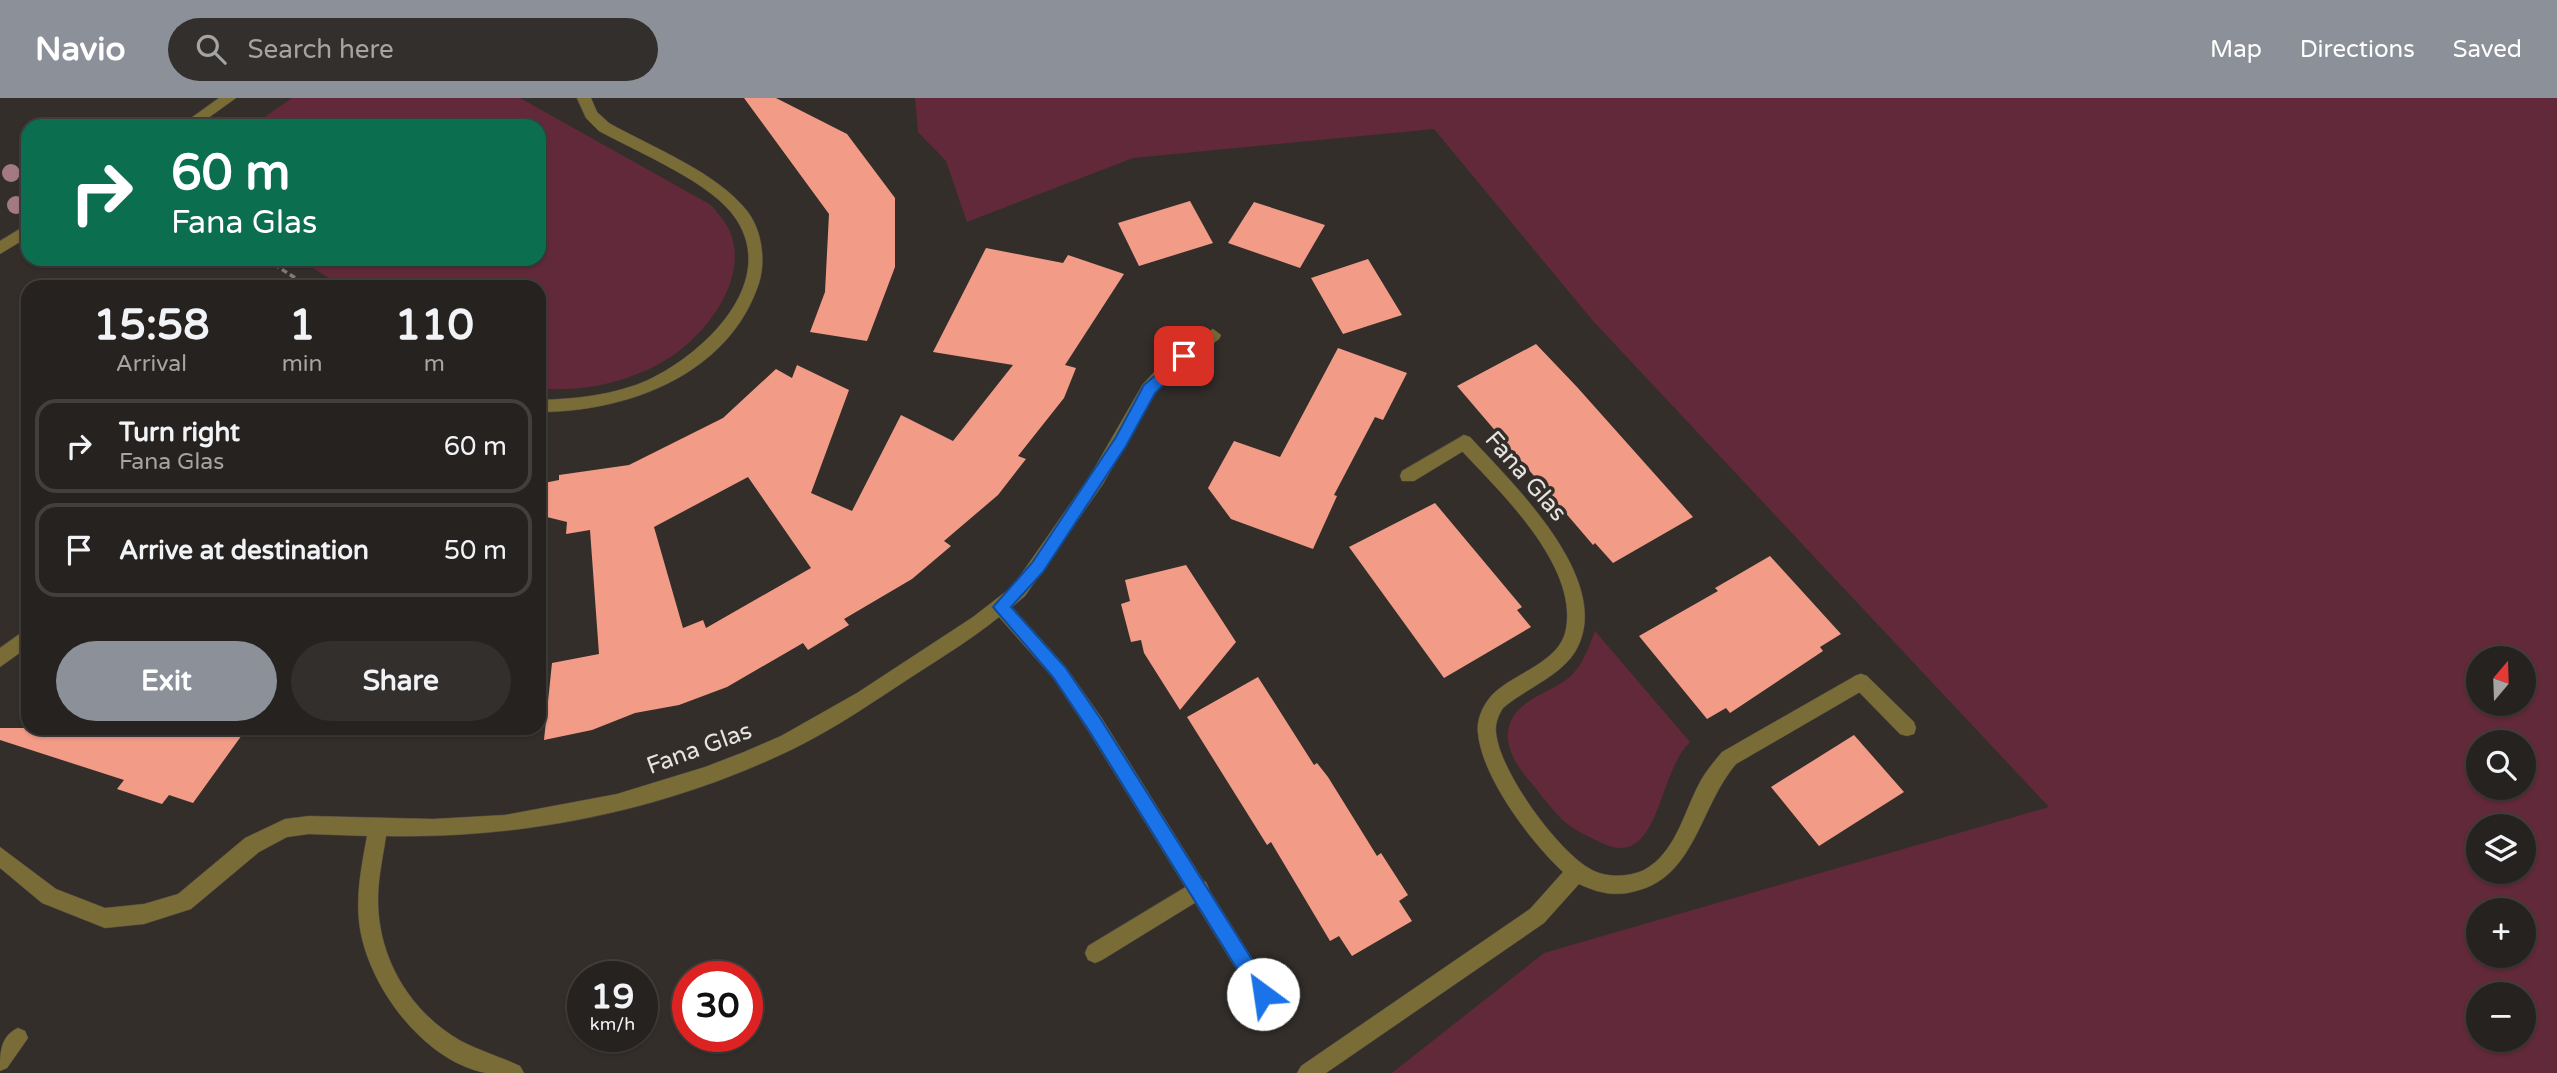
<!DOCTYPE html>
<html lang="en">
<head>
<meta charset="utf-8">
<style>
	:root { --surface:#262220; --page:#322f2d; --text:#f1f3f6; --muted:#a4a4a5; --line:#423f3e; --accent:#8c9099 }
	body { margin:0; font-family:"Varela Round",sans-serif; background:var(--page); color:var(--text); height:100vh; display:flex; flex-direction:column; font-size:26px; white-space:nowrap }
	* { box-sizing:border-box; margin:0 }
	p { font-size:23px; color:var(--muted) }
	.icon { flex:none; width:38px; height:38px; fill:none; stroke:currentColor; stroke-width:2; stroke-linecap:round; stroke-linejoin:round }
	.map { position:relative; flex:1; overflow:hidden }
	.side { position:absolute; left:21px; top:182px; width:525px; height:455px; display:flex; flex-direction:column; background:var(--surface); border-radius:21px; box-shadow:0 2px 5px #0004,0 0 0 2px var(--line) }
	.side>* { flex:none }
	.guide { position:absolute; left:21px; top:21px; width:525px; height:147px; border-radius:21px; box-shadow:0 2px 5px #0004,0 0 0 2px var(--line); background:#0b6e4f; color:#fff; overflow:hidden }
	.needle { width:46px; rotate:19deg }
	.controls { position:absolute; left:2466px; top:548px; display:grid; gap:14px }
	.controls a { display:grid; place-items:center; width:70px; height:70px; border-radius:50%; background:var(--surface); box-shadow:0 2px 5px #0004,0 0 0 2px var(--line); font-size:35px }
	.speed { position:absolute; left:567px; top:863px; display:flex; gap:14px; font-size:35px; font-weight:700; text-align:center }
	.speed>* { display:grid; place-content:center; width:91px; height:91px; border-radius:50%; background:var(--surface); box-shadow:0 2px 5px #0004,0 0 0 2px var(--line); line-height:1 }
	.speed small { font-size:18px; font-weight:400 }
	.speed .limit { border:10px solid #d22; background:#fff; color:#111 }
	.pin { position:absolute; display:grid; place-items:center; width:60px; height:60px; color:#fff; margin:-30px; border-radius:14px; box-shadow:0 4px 10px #0006 }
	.me { position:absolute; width:77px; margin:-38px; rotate:329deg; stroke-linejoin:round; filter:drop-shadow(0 0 5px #0008) }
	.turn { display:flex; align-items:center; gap:24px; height:147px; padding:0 35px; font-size:32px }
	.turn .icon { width:91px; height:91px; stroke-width:2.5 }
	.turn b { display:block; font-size:49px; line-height:60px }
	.eta { display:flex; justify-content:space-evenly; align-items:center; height:119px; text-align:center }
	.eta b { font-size:42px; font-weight:700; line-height:49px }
	.button { display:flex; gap:14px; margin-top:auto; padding:14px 35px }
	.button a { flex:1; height:80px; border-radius:42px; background:var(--accent); color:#fff; font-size:28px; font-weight:700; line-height:80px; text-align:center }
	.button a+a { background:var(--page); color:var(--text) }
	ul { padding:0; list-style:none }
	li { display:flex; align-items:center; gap:21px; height:94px; margin:0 14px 10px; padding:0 21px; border:4px solid var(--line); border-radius:21px }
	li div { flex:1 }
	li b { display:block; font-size:26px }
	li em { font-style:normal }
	header { display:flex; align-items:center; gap:42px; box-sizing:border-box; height:98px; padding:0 35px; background:var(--accent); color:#fff }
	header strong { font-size:33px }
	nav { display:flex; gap:38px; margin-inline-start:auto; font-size:24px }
	.search { width:490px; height:63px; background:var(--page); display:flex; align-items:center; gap:18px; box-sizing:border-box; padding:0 24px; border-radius:38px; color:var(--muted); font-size:26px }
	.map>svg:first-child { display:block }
	.green { fill:#62293a; fill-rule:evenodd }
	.building { fill:#f29c87; fill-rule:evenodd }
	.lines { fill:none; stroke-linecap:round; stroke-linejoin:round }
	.lane-casing { stroke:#504b47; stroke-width:1 }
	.street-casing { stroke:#504b47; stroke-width:1 }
	.path { stroke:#7f7b77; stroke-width:3.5; stroke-dasharray:6 3.5; stroke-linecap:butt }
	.lane { fill:#796c36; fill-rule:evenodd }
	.street { fill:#796c36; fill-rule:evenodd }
	.tree { fill:#a37a82 }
	.route { fill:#1a73e8; stroke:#114b97; stroke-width:2 }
	.labels { text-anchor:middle; stroke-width:7; stroke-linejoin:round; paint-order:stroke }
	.street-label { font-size:24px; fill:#e6e3e0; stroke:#332e2a }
</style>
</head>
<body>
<header>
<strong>Navio</strong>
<div class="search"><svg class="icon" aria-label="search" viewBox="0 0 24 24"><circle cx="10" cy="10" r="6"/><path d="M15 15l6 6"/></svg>Search here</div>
<nav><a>Map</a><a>Directions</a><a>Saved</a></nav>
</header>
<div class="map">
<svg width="2557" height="975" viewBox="0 0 2557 975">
	<rect width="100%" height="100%" fill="#332e2a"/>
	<path class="green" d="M292,0H520L711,107C720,118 730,128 733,143C744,189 702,241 664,263C629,284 580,295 539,290V189H344L298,161H539V28H252Z
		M915,0H2557V975H1392L1544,855L2049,709L1593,223L1434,31L1133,60L967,124L946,63L918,34ZM2478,560H2524V606H2478ZM2478,644H2524V690H2478ZM2478,728H2524V774H2478ZM2478,812H2524V858H2478ZM2478,896H2524V942H2478Z
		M1595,533L1690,644C1657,675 1660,773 1602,745C1568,729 1565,727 1541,697C1526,678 1502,655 1509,628C1517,602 1546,596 1566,582C1581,571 1589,550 1595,533Z"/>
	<path class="building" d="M744,0H776L847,36L895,100V169L867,243L810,234L825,194L829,116Z
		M1190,103L1213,145L1139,168L1118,125Z
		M1254,104L1325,127L1300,170L1228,145Z
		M986,150L1063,165L1068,157L1124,176L1065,267L1076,270L1064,300L1018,358L1026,361L998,397L944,443L951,448L912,481L844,521L849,527L808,552L803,545L727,589L679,607L635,615L592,632L544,642L552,565L599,556L590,432L566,436L567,424L539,417V386L559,382V377L629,367L723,320L776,271L792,280L797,267L849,292L811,395L852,413L901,317L953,343L1013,267L933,254ZM748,379L811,470L706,530L703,522L683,530L654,429Z
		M1368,161L1402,217L1343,236L1311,180Z
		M1536,246L1577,289L1693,419L1613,465L1595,445L1593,447L1457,288Z
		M1338,250L1407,275L1383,322L1375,319L1334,397L1337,398L1313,451L1231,421L1208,390L1234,343L1280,359Z
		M1435,405L1522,509L1517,512L1531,529L1444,580L1349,449Z
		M1770,458L1841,536L1820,549L1823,553L1730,615L1726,610L1707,621L1639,538L1718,493L1715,490Z
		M1186,467L1236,544L1180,612L1144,555L1141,542L1131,544L1121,506L1130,503L1125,482Z
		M1258,579L1314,667L1317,665L1328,679L1377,758L1381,755L1408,797L1399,803L1412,823L1352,858L1339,838L1330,843L1271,744L1267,747L1187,619Z
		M0,630H247L193,705L169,697L162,706L117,691L124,682L0,642Z
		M1854,637L1904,694L1819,748L1771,689Z"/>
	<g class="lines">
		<defs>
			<path id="lane" d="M1464,337L1472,344L1470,349L1414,383H1402L1400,378L1402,373Z
				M1861,576L1867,578L1914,624L1916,630L1914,636L1907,638L1900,636L1855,590L1852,584L1855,578Z
				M1199,781L1206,784L1209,791L1206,798L1102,862L1095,865L1088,862L1085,855L1088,848Z"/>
			<path id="street" d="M219,0H236L197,28H180Z
				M577,0H591L597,14L609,25C653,50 717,74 748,114C762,133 766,163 759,185C729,277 627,314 539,314V302C576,301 614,297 648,282C702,257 779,186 736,121C713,85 637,54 599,33L586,20Z
				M28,126V139L0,156V143Z
				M1213,231L1221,237L1219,241L1173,275L1155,296L1103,386L1025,498L1012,509L1065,568L1101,619L1270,889L1273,896L1270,903L1263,906L1256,903L1087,631L1053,580L999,519C973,540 944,558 916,576C876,602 836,630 793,651C667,712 526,741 386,738C383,759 378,780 378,802C378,860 410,914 461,943C480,953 501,959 520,968L524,975C512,975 498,975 486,975C422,963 365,884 359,823C356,794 362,766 367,738L309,736L287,739L259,754L191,811L144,826L105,830L42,805L0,770V749L56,791L105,810L144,806L178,796L245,740L285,721L309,718L433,721L505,717L617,696L705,669L744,654L781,638L857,595L973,519L1013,488L1091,376L1143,286L1161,267Z
				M1464,337L1470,339C1512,385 1617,484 1575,554C1559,579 1525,591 1503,610C1498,618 1495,626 1496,635C1500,674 1558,754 1592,772C1607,780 1629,779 1644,772C1675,755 1683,717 1698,688C1704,675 1713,665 1722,654L1855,578L1861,576L1867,578L1870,584L1867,590L1736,666C1700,708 1695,779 1636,793C1615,799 1598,795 1579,786L1544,825L1326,975H1297L1301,968L1530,811L1563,774C1531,744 1482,680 1478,635C1476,622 1483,607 1492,597C1513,575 1560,565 1566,531C1578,466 1498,392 1458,349L1456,344Z
				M28,530V549L0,569V550Z
				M18,930L25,933L28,940L7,970L0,973C0,955 0,938 18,930Z"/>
		</defs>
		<use href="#lane" class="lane-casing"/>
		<use href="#street" class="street-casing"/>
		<path class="path" d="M266,161L309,189"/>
		<use href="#lane" class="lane"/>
		<use href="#street" class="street"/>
	</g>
	<g class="tree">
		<circle cx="11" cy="75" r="9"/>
		<circle cx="16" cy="107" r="9"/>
	</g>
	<path class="route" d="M1184,253L1191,258L1189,262L1155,295L1126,348L1043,474L1011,509L1065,569L1100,620L1270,890L1273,896L1270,903L1263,906L1257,903L1088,631L1053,579L993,509L1032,465L1116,339L1144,287Z"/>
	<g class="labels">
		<g class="street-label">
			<text transform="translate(1526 378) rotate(49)" y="8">Fana Glas</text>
			<text transform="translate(699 650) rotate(-20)" y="8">Fana Glas</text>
		</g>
	</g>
</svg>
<div class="controls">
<a><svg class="needle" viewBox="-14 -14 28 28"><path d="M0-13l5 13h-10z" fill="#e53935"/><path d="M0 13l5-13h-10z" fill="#a4a4a5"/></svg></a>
<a><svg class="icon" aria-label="search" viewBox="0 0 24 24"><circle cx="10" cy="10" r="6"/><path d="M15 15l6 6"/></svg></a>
<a><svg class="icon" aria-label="layers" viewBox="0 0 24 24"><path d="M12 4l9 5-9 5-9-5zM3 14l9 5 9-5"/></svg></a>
<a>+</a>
<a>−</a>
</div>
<div class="speed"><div>19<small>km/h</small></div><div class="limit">30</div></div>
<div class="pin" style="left:1184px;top:258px;background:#d93025"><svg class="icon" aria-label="arrive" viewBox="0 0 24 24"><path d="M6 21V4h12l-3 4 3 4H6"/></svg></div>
<svg class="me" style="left:1263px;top:896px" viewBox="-20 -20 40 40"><circle r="19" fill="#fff"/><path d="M0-13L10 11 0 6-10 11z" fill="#1a73e8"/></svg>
<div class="guide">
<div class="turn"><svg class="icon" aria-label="right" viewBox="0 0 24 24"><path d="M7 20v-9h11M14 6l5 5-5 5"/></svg><div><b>60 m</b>Fana Glas</div></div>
</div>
<section class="side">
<div class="eta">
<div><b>15:58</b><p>Arrival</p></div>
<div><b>1</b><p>min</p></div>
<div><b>110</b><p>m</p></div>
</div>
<ul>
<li><svg class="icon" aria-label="right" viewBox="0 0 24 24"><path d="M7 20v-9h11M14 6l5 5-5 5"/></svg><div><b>Turn right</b><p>Fana Glas</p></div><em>60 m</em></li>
<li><svg class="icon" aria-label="arrive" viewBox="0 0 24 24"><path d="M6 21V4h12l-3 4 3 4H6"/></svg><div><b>Arrive at destination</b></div><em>50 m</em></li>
</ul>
<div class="button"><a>Exit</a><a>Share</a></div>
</section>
</div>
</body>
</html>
